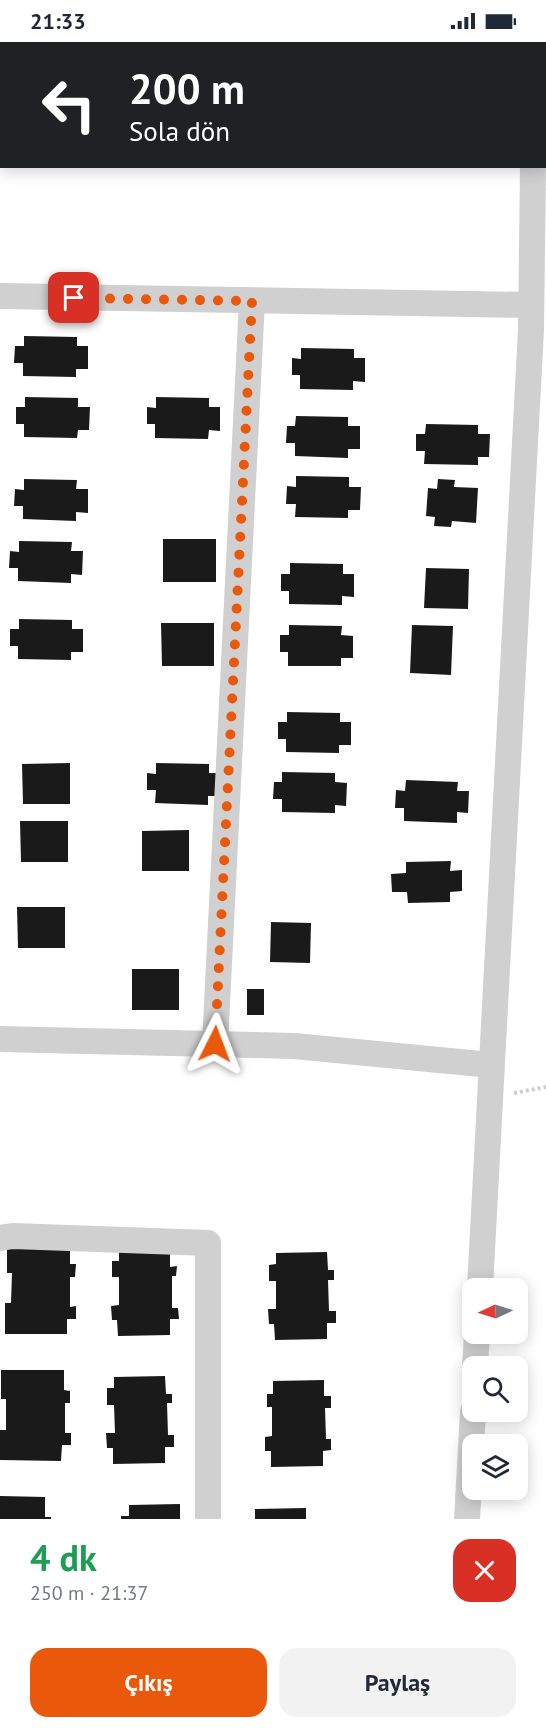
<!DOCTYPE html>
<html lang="tr">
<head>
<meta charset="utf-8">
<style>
	:root { --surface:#fff; --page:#f2f2f3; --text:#1f2937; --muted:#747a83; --accent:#ea580c }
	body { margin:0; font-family:"PT Sans",sans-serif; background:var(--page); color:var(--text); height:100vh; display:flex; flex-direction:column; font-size:22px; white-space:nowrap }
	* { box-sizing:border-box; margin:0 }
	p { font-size:20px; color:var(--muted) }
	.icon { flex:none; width:33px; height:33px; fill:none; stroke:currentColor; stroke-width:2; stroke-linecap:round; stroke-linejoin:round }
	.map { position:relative; height:1477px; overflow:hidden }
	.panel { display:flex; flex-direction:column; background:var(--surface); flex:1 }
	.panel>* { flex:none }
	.hud { position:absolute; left:0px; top:0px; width:546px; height:126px; box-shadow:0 3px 15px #0003; background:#202124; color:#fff; overflow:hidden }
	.needle { width:39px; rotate:266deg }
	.fabs { position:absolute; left:462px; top:1236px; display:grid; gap:12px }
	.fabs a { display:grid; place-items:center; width:66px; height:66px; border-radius:12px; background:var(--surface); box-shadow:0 3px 15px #0003; font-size:30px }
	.pin { position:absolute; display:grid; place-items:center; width:51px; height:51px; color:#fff; margin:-26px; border-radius:12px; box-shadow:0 3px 9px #0006 }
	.me { position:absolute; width:66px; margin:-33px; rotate:3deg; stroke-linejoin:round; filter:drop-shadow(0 0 4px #0008) }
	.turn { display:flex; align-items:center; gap:21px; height:126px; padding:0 30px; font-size:27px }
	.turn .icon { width:78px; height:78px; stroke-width:2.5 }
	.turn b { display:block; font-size:42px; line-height:51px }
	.round { display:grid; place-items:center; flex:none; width:63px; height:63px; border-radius:18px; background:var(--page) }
	.headline { display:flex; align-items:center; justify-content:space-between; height:102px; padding:0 30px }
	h1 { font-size:36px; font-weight:700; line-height:45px; color:#1e9e55 }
	.action { display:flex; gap:12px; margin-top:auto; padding:12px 30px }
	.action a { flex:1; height:69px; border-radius:18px; background:var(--accent); color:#fff; font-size:24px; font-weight:700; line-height:69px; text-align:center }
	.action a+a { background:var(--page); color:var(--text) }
	.status { display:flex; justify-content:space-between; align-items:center; height:42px; padding:0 30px; background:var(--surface); direction:ltr }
	.status svg { height:16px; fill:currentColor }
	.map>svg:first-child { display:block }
	.building { fill:#1a1a1a }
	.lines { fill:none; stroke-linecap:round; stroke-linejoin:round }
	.path { stroke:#cdcdcd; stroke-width:4; stroke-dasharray:3 3; stroke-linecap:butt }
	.minor { stroke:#d0d0d0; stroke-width:26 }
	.route { stroke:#ea580c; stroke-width:10; stroke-dasharray:0 18 }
</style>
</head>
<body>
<div class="status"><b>21:33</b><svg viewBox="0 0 49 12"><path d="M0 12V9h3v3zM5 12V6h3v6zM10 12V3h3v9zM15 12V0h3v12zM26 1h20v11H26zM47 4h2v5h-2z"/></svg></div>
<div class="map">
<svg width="546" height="1477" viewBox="0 0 546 1477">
	<rect width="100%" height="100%" fill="#fff"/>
	<path class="building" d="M24,294L77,295V304H88V327H76V335L23,334V321H14L15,304H24Z
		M301,306L354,307V316H365V340L353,339V348L300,347V333H292V316L301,317Z
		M25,355L78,356V365H90L89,388H78L77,396L24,395V382H16V365H25Z
		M156,355L209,356V365H220V389L209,388L208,397L155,396V382H147V365L156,366Z
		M296,374L348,375V384H360V407H348V416L295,414V401H286L287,384H295Z
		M426,382L478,383V392H490L489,415H478V423L424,422L425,409H416V392H425Z
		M296,434L349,435V445H361L360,468H348V476L295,475L296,462H286L287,444L296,445Z
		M24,437L77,438L76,447H88V471L76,470V479L23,477V464H14L15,447L24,448Z
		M438,437L455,438L454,445L478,446L476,481L452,479L451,485L434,484L435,475L426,474L428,446L437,447Z
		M163,497H216V540H163Z
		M19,499L72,500L71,509H83L82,533L71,532V541L18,539V526H9L10,509L19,510Z
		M290,521L343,522V532H354V555L342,554V563L289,562V549H281V532H290Z
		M426,526L469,527L468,567L424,566Z
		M19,577L72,578V587H83V610H71V618L18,617V604H10V587H19Z
		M161,581H214V624H162Z
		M289,583L342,584L341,593L353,594V616H341V624H288V610H280V593H289Z
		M412,583L453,584L451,633L410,631Z
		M287,670L340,671V680H351V703H339V711L286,710V697H278V680H287Z
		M70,721V762H23L22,722Z
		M156,721L209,722V731H221L220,754H208V763L155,761L156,748H147V731L156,732Z
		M282,730L335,731V740L347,741L346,764L335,763V771L282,770V757H273L274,740H282Z
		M406,738L458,740L457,749H469L468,771L457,770V781L404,779V766H395L396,748L405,749Z
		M20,779H68V820H21Z
		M189,788V829H142V789Z
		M451,819L450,829L462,828V849L450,850V860L408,861L407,850H392L391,832L406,831V820Z
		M17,865H65V906H18Z
		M271,880L311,881L310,921L270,920Z
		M132,927H179V968H132Z
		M247,947H264V973H247Z
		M7,1202H70V1222H76L75,1235H70V1265L76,1264V1277H67V1292H5V1261H11L12,1231H7Z
		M170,1207V1225L177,1224L176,1234H172V1266H178L179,1277H170V1293L118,1294L117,1278H112L111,1264L119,1263V1235H112V1219H119V1208Z
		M327,1210L328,1228H334V1238H328L329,1269H336V1281H327V1297L275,1298L274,1282H269L268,1267H276V1239H269V1223L276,1222V1211Z
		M1,1328H64V1348L70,1349V1361H65V1391H71V1403H62L61,1419L0,1418V1388H6V1357H1Z
		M165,1334L166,1352H172V1361H167L168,1393H174V1405H165V1421L113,1422V1406H107L106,1391H115L114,1363H107V1346H114V1335Z
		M324,1338V1354H331V1366H325L326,1397H331V1408L323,1409V1424L271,1425V1409H265V1395L272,1394V1365H267V1352H273V1339Z
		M0,1454L45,1455V1475H51V1477H0Z
		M180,1462V1477H121V1474H129V1463Z
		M306,1466V1477H255V1467Z"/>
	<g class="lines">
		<path class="path" d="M514,1051L546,1045"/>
		<path class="minor" d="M535,2V0
			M0,254L531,263
			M0,997L294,1004L491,1023
			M215,1002L252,259
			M0,1196L13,1194L208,1201V1477
			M480,1246L531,288L533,124
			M475,1324L477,1292
			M467,1477L473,1370"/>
	</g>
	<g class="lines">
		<path class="route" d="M74,256L252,259L215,1002"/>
	</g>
</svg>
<div class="fabs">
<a><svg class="needle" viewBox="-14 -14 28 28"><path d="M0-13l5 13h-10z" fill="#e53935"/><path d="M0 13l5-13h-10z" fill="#747a83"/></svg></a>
<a><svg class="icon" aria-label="search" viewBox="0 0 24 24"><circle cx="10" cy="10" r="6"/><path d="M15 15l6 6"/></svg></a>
<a><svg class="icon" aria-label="layers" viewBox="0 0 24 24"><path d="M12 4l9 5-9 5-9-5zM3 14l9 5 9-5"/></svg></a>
</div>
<div class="pin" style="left:74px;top:256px;background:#d93025"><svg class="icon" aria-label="arrive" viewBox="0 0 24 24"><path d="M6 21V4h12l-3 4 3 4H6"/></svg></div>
<svg class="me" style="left:215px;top:1002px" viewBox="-20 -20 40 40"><path d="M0-17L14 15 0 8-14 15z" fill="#ea580c" stroke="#fff" stroke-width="4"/></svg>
<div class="hud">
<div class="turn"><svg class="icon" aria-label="left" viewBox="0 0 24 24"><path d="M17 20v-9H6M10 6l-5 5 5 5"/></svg><div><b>200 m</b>Sola dön</div></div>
</div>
</div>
<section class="panel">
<div class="headline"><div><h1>4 dk</h1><p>250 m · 21:37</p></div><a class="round" style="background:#d93025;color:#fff"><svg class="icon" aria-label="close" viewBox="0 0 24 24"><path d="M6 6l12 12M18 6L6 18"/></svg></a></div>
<div class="action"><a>Çıkış</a><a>Paylaş</a></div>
</section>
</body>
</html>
